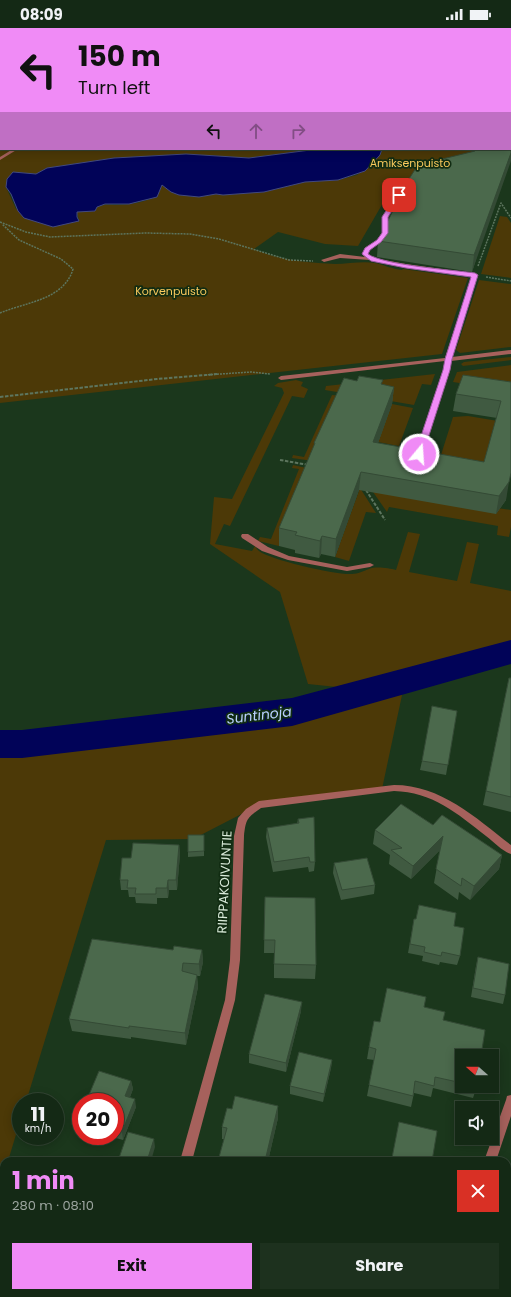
<!DOCTYPE html>
<html lang="en">
<head>
<meta charset="utf-8">
<style>
	:root { --surface:#142915; --page:#1d311e; --text:#f1f3f6; --muted:#9da6a0; --line:#334534; --accent:#f08bf6 }
	body { margin:0; font-family:Poppins,sans-serif; background:var(--page); color:var(--text); height:100vh; display:flex; flex-direction:column; font-size:15px; white-space:nowrap }
	* { box-sizing:border-box; margin:0 }
	p { font-size:13px; color:var(--muted) }
	.icon { flex:none; width:22px; height:22px; fill:none; stroke:currentColor; stroke-width:2; stroke-linecap:round; stroke-linejoin:round }
	.map { position:relative; flex:1; overflow:hidden }
	.side { position:absolute; left:0px; top:1129px; width:511px; height:140px; display:flex; flex-direction:column; background:var(--surface); border-radius:12px 12px 0 0; box-shadow:0 2px 10px #0003,0 0 0 1px var(--line) }
	.side>* { flex:none }
	.hud { position:absolute; left:0px; top:0px; width:511px; height:122px; box-shadow:0 2px 10px #0003,0 0 0 1px var(--line); background:#f08bf6; color:#111; overflow:hidden }
	.needle { width:26px; rotate:291deg }
	.tools { position:absolute; left:455px; top:1021px; display:grid; gap:8px }
	.tools a { display:grid; place-items:center; width:44px; height:44px; border-radius:0px; background:var(--surface); box-shadow:0 2px 10px #0003,0 0 0 1px var(--line); font-size:20px }
	.speed { position:absolute; left:12px; top:1065px; display:flex; gap:8px; font-size:20px; font-weight:700; text-align:center }
	.speed>* { display:grid; place-content:center; width:52px; height:52px; border-radius:50%; background:var(--surface); box-shadow:0 2px 10px #0003,0 0 0 1px var(--line); line-height:1 }
	.speed small { font-size:10px; font-weight:400 }
	.speed .limit { border:6px solid #d22; background:#fff; color:#111 }
	.pin { position:absolute; display:grid; place-items:center; width:34px; height:34px; color:#fff; margin:-17px; border-radius:8px; box-shadow:0 2px 6px #0006 }
	.me { position:absolute; width:44px; margin:-22px; rotate:18deg; stroke-linejoin:round; filter:drop-shadow(0 0 3px #0008) }
	.turn { display:flex; align-items:center; gap:14px; height:84px; padding:0 12px; font-size:18px }
	.turn .icon { width:52px; height:52px; stroke-width:2.5 }
	.turn b { display:block; font-size:28px; line-height:34px }
	.lanes { display:flex; align-items:center; height:38px; padding:0 12px; background:#0003; justify-content:center; gap:20px; direction:ltr }
	.lanes .off { opacity:.35 }
	.round { display:grid; place-items:center; flex:none; width:42px; height:42px; border-radius:0px; background:var(--page) }
	.overview { display:flex; align-items:center; justify-content:space-between; height:68px; padding:0 12px }
	h1 { font-size:24px; font-weight:700; line-height:30px; color:var(--accent) }
	.action { display:flex; gap:8px; margin-top:auto; padding:8px 12px }
	.action a { flex:1; height:46px; border-radius:0px; background:var(--accent); color:#111; font-size:16px; font-weight:700; line-height:46px; text-align:center }
	.action a+a { background:var(--page); color:var(--text) }
	.status { display:flex; justify-content:space-between; align-items:center; height:28px; padding:0 20px; background:var(--surface); direction:ltr }
	.status svg { height:11px; fill:currentColor }
	.map>svg:first-child { display:block }
	.green { fill:#4c3907 }
	.water { fill:#010358; stroke:#42497f }
	.lines { fill:none; stroke-linecap:round; stroke-linejoin:round }
	.river { fill:#010358; fill-rule:evenodd }
	.path-far1 { stroke:#5d755e; stroke-width:1.5; stroke-dasharray:2 1; stroke-linecap:butt }
	.path { stroke:#5d755e; stroke-width:2; stroke-dasharray:3.5 1.5; stroke-linecap:butt }
	.service { fill:#a6615c; fill-rule:evenodd }
	.minor { fill:#a6615c; fill-rule:evenodd }
	.wall { fill:#405a41 }
	.shaded-wall { fill:#344a35 }
	.building { fill:#4b694c; stroke:#344a35 }
	.route { fill:#f08bf6; stroke:#9c5aa0 }
	.labels { text-anchor:middle; stroke-width:3.5; stroke-linejoin:round; paint-order:stroke }
	.far-park-label { font-size:11px; fill:#fac95d; stroke:#112c12 }
	.street-label { font-size:13px; fill:#daebda; stroke:#112c12 }
	.water-label { font-size:14px; font-style:italic; fill:#bad0fe; stroke:#112c12 }
</style>
</head>
<body>
<div class="status"><b>08:09</b><svg viewBox="0 0 49 12"><path d="M0 12V9h3v3zM5 12V6h3v6zM10 12V3h3v9zM15 12V0h3v12zM26 1h20v11H26zM47 4h2v5h-2z"/></svg></div>
<div class="map">
<svg width="511" height="1269" viewBox="0 0 511 1269">
	<rect width="100%" height="100%" fill="#1b371c"/>
	<path class="green" d="M204,0H511V52L510,1Z
		M0,94L1,121H318L249,130L186,126L114,130L47,140L36,146L13,144L6,159L16,181L79,193L77,184L95,183L97,179C104,176 108,177 116,177C129,177 144,174 156,169L162,157L171,164L179,167L199,169L216,166L223,167L263,164L305,154L338,152L357,147L380,127L382,121H474L464,137L411,150H404L387,168L358,218L325,216L278,204L254,221C278,232 309,235 335,236C348,236 362,233 375,235C384,237 392,241 402,242L403,241L468,250L442,326L0,375Z
		M500,188L507,189L511,195V250L481,246Z
		M479,252L511,256V319L460,325L456,322Z
		M511,329V332L463,338L461,336L464,334Z
		M511,337V363L453,354L457,344Z
		M435,346L431,357L422,356L414,377L325,362L326,358Z
		M296,352L303,354L301,358L308,361L304,370L292,368L230,498L224,496L215,516L252,523L255,518C256,520 257,521 259,523C270,532 336,547 352,546C358,546 363,543 369,541C375,538 389,540 396,542L408,504L420,506L409,544L457,553L467,514L479,516L470,555L511,563V614L337,659L308,656L280,564L210,516L214,469L232,471L284,365L282,360L274,358L278,355Z
		M332,367L343,368L313,433L292,430L293,427L304,429Z
		M392,376L413,380L399,418L378,414Z
		M468,388L498,393L504,436L440,430L453,389Z
		M293,437L311,441L279,518L258,513L260,509L271,511L299,441L292,440Z
		M360,460L376,485L366,484L349,533L335,529Z
		M373,464L511,482V499L509,509L497,507L498,498L389,479L387,484Z
		M405,653L382,761L259,777L193,811L106,812L26,1074H21V1090L8,1133H4V1146L0,1159V716H22L292,684Z"/>
	<path class="water" d="M318,121H382L380,127L365,143L338,152L305,154L264,164L223,167L216,166L199,169L179,167L171,164L162,157L157,169L129,176H105L97,179L95,183L77,184V189L79,193L53,199L24,190L18,183L11,166L6,159L7,151L13,144L36,146L47,140L114,130L186,126L249,130Z"/>
	<g class="lines">
		<path class="river" d="M511,612V636L292,698L22,730H0V702H22L292,670Z"/>
		<path class="path-far1" d="M443,0L445,1
			M0,194L26,204L50,209L145,205L190,206L219,211L289,232L313,233
			M478,238L501,175L511,190
			M486,249L511,253
			M0,285C26,274 64,272 73,241L61,231L19,212L2,196
			M205,347L251,344L270,346"/>
		<path class="path" d="M0,369L157,351L218,346
			M280,432L309,437
			M366,462L385,492"/>
		<path class="service" d="M13,121H18L0,132V129Z
			M397,166L401,167L388,189V205L381,214L369,222L368,226L373,230L406,236L477,246L478,247L452,329L511,322V326L451,333L450,342L422,426L419,428L416,426L444,342L445,333L281,352L278,350L281,348L445,330L472,248L406,240L370,232L340,230L324,234L321,232L340,226L365,229L362,226L365,220L377,212L382,205V189Z
			M242,506H248L268,519L289,528L347,539L370,535L374,537L370,539L347,543L288,532L262,523L242,510L241,508Z"/>
		<path class="minor" d="M510,5H511V7H510Z
			M510,52H511V54H510Z
			M0,58H1V60H0Z
			M0,115H1V117H0Z
			M394,757C441,757 476,790 511,817V826C502,823 494,814 486,808C457,785 432,764 394,763L261,780C247,790 246,791 244,808L240,932L235,972L192,1133H180L225,972L230,932L234,808L238,790L246,781L259,773Z
			M511,1067V1088L496,1133H484L506,1072L507,1068Z
			M144,1265H156L155,1269H143Z
			M451,1265H463L462,1269H450Z"/>
	</g>
	<path class="wall" d="M23,0H89L90,1H23Z
		M510,121L472,244L377,229L378,213Z
		M357,353L394,359L392,376L378,415L484,434L497,390L453,383L456,366L511,354L506,472L496,486L359,462L335,529L321,526L319,530L295,525V522L279,518V500L314,420V415Z
		M509,650H511V784L483,777Z
		M457,683L446,747L420,742L422,733Z
		M401,776L433,797L442,787L502,827L499,841L470,872L459,864L458,872L434,855L440,822L411,851L389,836L390,827L373,816L375,802Z
		M298,791L315,834L314,843L309,844L308,839L273,844L266,809L267,800L297,796Z
		M204,807V828L188,829V824Z
		M179,817L180,826L177,862H169L168,870H157V876L136,875L135,869H129L128,862H121L120,852L131,830Z
		M334,835L375,857L374,866L341,872L333,845Z
		M265,869L316,937L315,951L274,950V925H264Z
		M414,891L454,898L460,928L457,937L440,934L439,937L422,933L423,928L408,925Z
		M173,922H202L203,934L200,948H197L198,959L186,1017L131,1009V1011L72,1003L69,991Z
		M478,929L505,967L503,976L471,969L476,938Z
		M424,979L443,992L462,1028V1058H477L473,1070L433,1060L431,1069L414,1065L411,1079L367,1068L374,1032L367,1031L369,1019L380,994Z
		M301,983L286,1044L249,1035V1026Z
		M332,1032L331,1040L323,1074L290,1066V1058Z
		M131,1053L133,1061L130,1069L136,1079L123,1112L109,1108H115V1074Z
		M278,1078V1090L268,1133H218L224,1111H222V1099L232,1081Z
		M81,1086V1099L79,1091Z
		M399,1094L432,1133H392Z
		M4,1209V1265H70L69,1269H2L0,1268V1219Z
		M372,1265H411V1269H371Z"/>
	<path class="shaded-wall" d="M511,125V133L472,244L474,227Z
		M394,359L392,376L372,432L373,414Z
		M361,444L359,462L335,529L336,511Z
		M509,454L506,472L496,486L499,468Z
		M322,508L321,526L319,530L320,513Z
		M443,808L440,822L411,851L413,838Z
		M179,817L180,826L177,862L176,852Z
		M502,827L499,841L470,872L474,858Z
		M168,852L169,862L168,870L167,860Z
		M202,922L203,934L200,948L199,936Z
		M197,947L198,959L186,1017L185,1005Z
		M302,974L301,983L286,1044V1035Z
		M332,1032L331,1040L323,1074L324,1066Z
		M131,1053L133,1061L127,1077L125,1068Z
		M135,1071L136,1079L123,1112L122,1104Z
		M278,1078V1090L268,1133H265Z
		M154,1111L155,1119L151,1133H147Z
		M63,1265H70L69,1269H62Z
		M243,1265H246L245,1269H242Z"/>
	<path class="building" d="M32,0H89L90,1H33Z
		M510,76H511V125L474,227L378,213L407,154L418,137L475,123L476,121H510Z
		M463,347L511,354V445L509,454L499,468L361,444L336,511L322,508L320,513L295,507L297,504L279,500L315,415H314L344,350L357,353L359,348L383,352L381,356L394,359L373,414L484,434L501,373L456,366Z
		M509,650H511V769L486,763Z
		M432,678L457,683L448,737L422,733Z
		M401,776L433,797L442,787L502,827L474,858L462,850L461,858L436,841L443,808L413,838L391,822L402,820L375,802Z
		M314,789L315,834H310L309,829L274,834L267,800L299,795L298,791Z
		M188,807H204V823L188,824Z
		M133,815L179,817L176,852H168L167,860H156V866H135L136,860H127L128,852H120L122,830H131Z
		M367,830L375,857L342,862L334,835Z
		M265,869L315,870L316,937L274,936L275,912H264Z
		M419,877L456,885L454,898L464,900L460,928L442,924L441,928L424,924L425,919L410,916L414,891H416Z
		M92,911L173,922L174,918L202,922L199,936L183,935L182,943L197,947L185,1005L129,998V1000L69,991Z
		M478,929L509,936L505,967L473,960Z
		M387,960L426,969L424,979L445,984L443,992L485,1002L481,1028H462V1055L435,1049L434,1058L415,1053L413,1068L369,1057L376,1021L369,1019L374,993L380,994Z
		M265,966L302,974L286,1035L249,1026Z
		M299,1024L332,1032L324,1066L290,1058Z
		M99,1043L131,1053L125,1068L135,1071L122,1104L115,1102V1074H86Z
		M235,1068L278,1078L265,1133H218L227,1100L222,1099L227,1080L232,1081Z
		M81,1086V1092L79,1091Z
		M399,1094L437,1103L432,1133H405L392,1130Z
		M128,1104L154,1111L147,1133H118Z
		M4,1209V1261L0,1260V1219Z
		M511,1256V1269H502L505,1265H507V1262Z
		M18,1265H63L62,1269H32Z
		M178,1265H243L242,1269H177Z
		M315,1265H353L368,1269H314Z
		M385,1265H411V1269H409Z"/>
	<path class="route" d="M397,166L402,167L388,189V205L381,214L370,222L368,226C383,237 453,242 475,245L478,247L452,331L450,342L423,426L419,429L415,426L443,342L445,331L471,249L406,240L371,233L362,226L365,220L377,212L382,205V189Z"/>
	<g class="labels">
		<g class="far-park-label">
			<text x="410" y="139">Amiksenpuisto</text>
			<text x="171" y="267">Korvenpuisto</text>
		</g>
		<g class="street-label">
			<text transform="translate(224 854) rotate(-87)" y="5">RIIPPAKOIVUNTIE</text>
		</g>
		<g class="water-label">
			<text transform="translate(259 687) rotate(-7)" y="5">Suntinoja</text>
		</g>
	</g>
</svg>
<div class="tools">
<a><svg class="needle" viewBox="-14 -14 28 28"><path d="M0-13l5 13h-10z" fill="#e53935"/><path d="M0 13l5-13h-10z" fill="#9da6a0"/></svg></a>
<a><svg class="icon" aria-label="sound" viewBox="0 0 24 24"><path d="M4 9h4l5-4v14l-5-4H4zM17 9q2 3 0 6"/></svg></a>
</div>
<div class="speed"><div>11<small>km/h</small></div><div class="limit">20</div></div>
<div class="pin" style="left:399px;top:167px;background:#d93025"><svg class="icon" aria-label="arrive" viewBox="0 0 24 24"><path d="M6 21V4h12l-3 4 3 4H6"/></svg></div>
<svg class="me" style="left:419px;top:426px" viewBox="-20 -20 40 40"><circle r="17" fill="#f08bf6" stroke="#fff" stroke-width="3"/><path d="M0-11L8 9 0 5-8 9z" fill="#fff"/></svg>
<div class="hud">
<div class="turn"><svg class="icon" aria-label="left" viewBox="0 0 24 24"><path d="M17 20v-9H6M10 6l-5 5 5 5"/></svg><div><b>150 m</b>Turn left</div></div>
<div class="lanes"><svg class="icon" aria-label="left" viewBox="0 0 24 24"><path d="M17 20v-9H6M10 6l-5 5 5 5"/></svg><svg class="icon off" aria-label="ahead" viewBox="0 0 24 24"><path d="M12 20V5M6 11l6-6 6 6"/></svg><svg class="icon off" aria-label="right" viewBox="0 0 24 24"><path d="M7 20v-9h11M14 6l5 5-5 5"/></svg></div>
</div>
<section class="side">
<div class="overview"><div><h1>1 min</h1><p>280 m · 08:10</p></div><a class="round" style="background:#d93025;color:#fff"><svg class="icon" aria-label="close" viewBox="0 0 24 24"><path d="M6 6l12 12M18 6L6 18"/></svg></a></div>
<div class="action"><a>Exit</a><a>Share</a></div>
</section>
</div>
</body>
</html>
